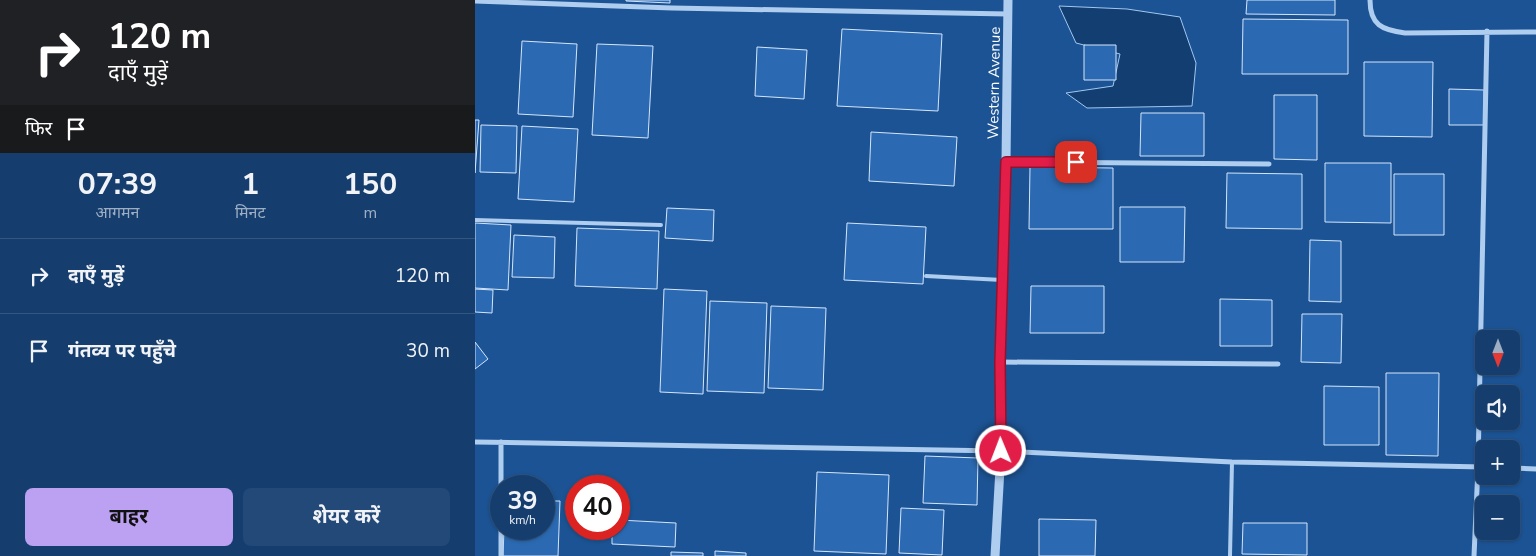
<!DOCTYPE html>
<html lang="hi">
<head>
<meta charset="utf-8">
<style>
	:root { --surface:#153e6f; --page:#224977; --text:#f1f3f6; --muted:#9daec3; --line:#345782; --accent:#bca0f2 }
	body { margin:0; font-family:"Nunito Sans","Noto Sans Devanagari",sans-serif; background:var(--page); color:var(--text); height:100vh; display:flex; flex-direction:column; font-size:19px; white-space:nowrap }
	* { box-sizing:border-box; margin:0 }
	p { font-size:16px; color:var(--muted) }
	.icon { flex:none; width:28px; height:28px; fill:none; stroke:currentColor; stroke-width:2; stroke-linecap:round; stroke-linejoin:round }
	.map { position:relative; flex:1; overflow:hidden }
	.side { display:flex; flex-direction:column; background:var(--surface); width:475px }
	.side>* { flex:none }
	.top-card { background:#202124; color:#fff; overflow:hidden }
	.needle { width:32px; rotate:180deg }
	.fabs { position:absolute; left:1000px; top:330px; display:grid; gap:10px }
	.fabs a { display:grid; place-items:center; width:45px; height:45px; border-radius:8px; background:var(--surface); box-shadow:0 1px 4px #0004,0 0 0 1px var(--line); font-size:25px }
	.speed { position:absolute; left:15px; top:475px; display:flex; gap:10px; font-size:25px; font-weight:700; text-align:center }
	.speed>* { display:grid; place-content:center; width:65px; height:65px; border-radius:50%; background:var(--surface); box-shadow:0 1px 4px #0004,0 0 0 1px var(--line); line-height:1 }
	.speed small { font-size:12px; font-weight:400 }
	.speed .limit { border:8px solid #d22; background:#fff; color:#111 }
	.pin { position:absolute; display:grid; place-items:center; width:42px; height:42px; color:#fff; margin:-21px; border-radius:10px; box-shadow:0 2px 8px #0006 }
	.me { position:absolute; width:55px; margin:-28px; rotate:359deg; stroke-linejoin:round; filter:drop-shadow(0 0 4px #0008) }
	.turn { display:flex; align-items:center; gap:18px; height:105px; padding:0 25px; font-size:22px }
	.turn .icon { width:65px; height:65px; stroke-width:2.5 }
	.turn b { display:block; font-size:35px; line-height:42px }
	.then { display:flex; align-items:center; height:48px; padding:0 25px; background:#0003; gap:10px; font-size:19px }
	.eta { display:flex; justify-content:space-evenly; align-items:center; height:85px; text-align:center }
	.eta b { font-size:30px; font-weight:700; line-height:35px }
	.primary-button { display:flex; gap:10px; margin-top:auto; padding:10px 25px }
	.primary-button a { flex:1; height:58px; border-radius:8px; background:var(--accent); color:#111; font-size:20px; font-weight:700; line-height:58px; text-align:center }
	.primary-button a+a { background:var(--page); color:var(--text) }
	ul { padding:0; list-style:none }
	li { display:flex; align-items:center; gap:15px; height:75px; padding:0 25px; border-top:1px solid var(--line) }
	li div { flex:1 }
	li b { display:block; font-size:19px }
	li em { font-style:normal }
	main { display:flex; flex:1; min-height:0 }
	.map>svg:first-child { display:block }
	.water { fill:#133e72; stroke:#a1c8f1 }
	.building { fill:#2b6ab2; stroke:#d4e6fb }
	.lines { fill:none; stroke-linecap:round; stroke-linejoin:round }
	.service { stroke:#aecdef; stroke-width:4 }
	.minor { stroke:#aecdef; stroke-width:5 }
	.tertiary { stroke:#aecdef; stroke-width:9 }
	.route-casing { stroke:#92132f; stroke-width:12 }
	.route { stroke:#e11d48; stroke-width:9 }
	.labels { text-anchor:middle; stroke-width:5; stroke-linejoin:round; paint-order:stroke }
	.street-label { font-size:15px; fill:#fff; stroke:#1c5394 }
</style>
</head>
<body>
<main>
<section class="side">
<div class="top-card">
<div class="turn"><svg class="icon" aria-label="right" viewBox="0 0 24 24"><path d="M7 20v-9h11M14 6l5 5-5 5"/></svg><div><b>120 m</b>दाएँ मुड़ें</div></div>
<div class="then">फिर<svg class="icon" aria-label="arrive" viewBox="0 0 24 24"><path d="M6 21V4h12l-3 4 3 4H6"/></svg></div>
</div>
<div class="eta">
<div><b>07:39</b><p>आगमन</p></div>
<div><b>1</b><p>मिनट</p></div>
<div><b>150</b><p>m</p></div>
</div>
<ul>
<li><svg class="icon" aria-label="right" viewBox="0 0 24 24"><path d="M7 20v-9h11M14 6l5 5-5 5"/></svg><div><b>दाएँ मुड़ें</b></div><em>120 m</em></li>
<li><svg class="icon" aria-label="arrive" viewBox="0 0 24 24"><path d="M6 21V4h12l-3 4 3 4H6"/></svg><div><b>गंतव्य पर पहुँचे</b></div><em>30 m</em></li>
</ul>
<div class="primary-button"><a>बाहर</a><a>शेयर करें</a></div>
</section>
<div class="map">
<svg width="1061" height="556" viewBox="0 0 1061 556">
	<rect width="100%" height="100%" fill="#1c5394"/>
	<path class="water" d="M584,6L652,9L705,17L721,63L717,106L612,108L591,93L638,86L645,54L601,43Z"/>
	<path class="building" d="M151,0H195V3L151,1Z
		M772,0H860V15L771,14Z
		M768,19L873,20V74H767Z
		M367,29L467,34L463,111L362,106Z
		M47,41L102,44L98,117L43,114Z
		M122,44L178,46L173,138L117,135Z
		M609,45H641V80H609Z
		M282,47L332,50L329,99L280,96Z
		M889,62H958L957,137L889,136Z
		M974,89L1009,90V125H974Z
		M799,95H842V160L799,159Z
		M666,113H729V156H665Z
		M0,120H4L0,173Z
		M6,125L42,126L41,173L5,172Z
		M47,126L103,129L99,202L43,199Z
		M396,132L482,137L479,186L394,181Z
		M850,163H916V223L850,222Z
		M555,167L638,168V229H554Z
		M752,173L827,174V229L751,228Z
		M919,174H969V235H919Z
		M645,207H710L709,262H645Z
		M192,208L239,210L238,241L190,238Z
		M0,223L36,225L33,290L0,288Z
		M372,223L451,227L448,284L369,280Z
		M102,228L184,231L182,289L100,286Z
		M39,235L80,237L79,278L37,277Z
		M835,240L866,241V302L834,301Z
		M556,286H629V333H555Z
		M0,289L18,290L17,313L0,312Z
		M189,289L232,291L228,394L185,392Z
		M745,299L797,300V346H745Z
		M235,301L292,303L289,393L232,391Z
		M296,306L351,308L348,390L293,388Z
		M827,314H867L866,363L826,362Z
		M0,342L13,359L0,369Z
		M911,373H964L963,456L911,455Z
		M849,386L904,387V445H849Z
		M450,456L503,458L502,505L448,503Z
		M342,472L414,475L411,554L339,551Z
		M69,501H85L83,556H28L29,529H69Z
		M426,508L469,510L467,555L424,553Z
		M564,519L621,520L620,556H564Z
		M144,520L201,523L200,547L137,544V529H144Z
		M768,523H832V555L767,554Z
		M240,551L271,553V556H240Z
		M196,552L228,553V556H196Z"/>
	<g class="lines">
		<path class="service" d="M0,220L186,225
			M451,276L527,280
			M755,556L757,462"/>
		<path class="minor" d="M895,0C895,25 907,30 930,33L1061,32
			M0,1L197,8L533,14
			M531,162L794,164
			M525,362L803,364
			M0,442L526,451L757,462L1009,467
			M26,442V486
			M1036,468L1061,469
			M26,529V556
			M999,556L1003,467L1012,31"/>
		<path class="tertiary" d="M520,556L526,451L525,362L531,162L533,0"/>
	</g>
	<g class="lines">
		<defs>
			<path id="route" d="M526,451L525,362L531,162H601"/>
		</defs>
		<use href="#route" class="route-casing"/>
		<use href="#route" class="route"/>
	</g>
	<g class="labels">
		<g class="street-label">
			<text transform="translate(519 83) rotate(-89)" y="5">Western Avenue</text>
		</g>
	</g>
</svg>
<div class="fabs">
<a><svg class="needle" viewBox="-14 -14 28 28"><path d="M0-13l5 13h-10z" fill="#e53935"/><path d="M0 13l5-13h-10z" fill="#9daec3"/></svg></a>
<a><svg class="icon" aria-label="sound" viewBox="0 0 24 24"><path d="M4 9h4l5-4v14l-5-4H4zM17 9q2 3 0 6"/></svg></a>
<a>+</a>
<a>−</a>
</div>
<div class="speed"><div>39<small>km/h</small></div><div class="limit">40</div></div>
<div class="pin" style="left:601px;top:162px;background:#d93025"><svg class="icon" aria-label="arrive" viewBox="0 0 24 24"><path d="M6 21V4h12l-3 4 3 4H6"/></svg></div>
<svg class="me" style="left:526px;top:451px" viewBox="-20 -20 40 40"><circle r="17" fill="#e11d48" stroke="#fff" stroke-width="3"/><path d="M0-11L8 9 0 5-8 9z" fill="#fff"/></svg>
</div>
</main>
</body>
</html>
